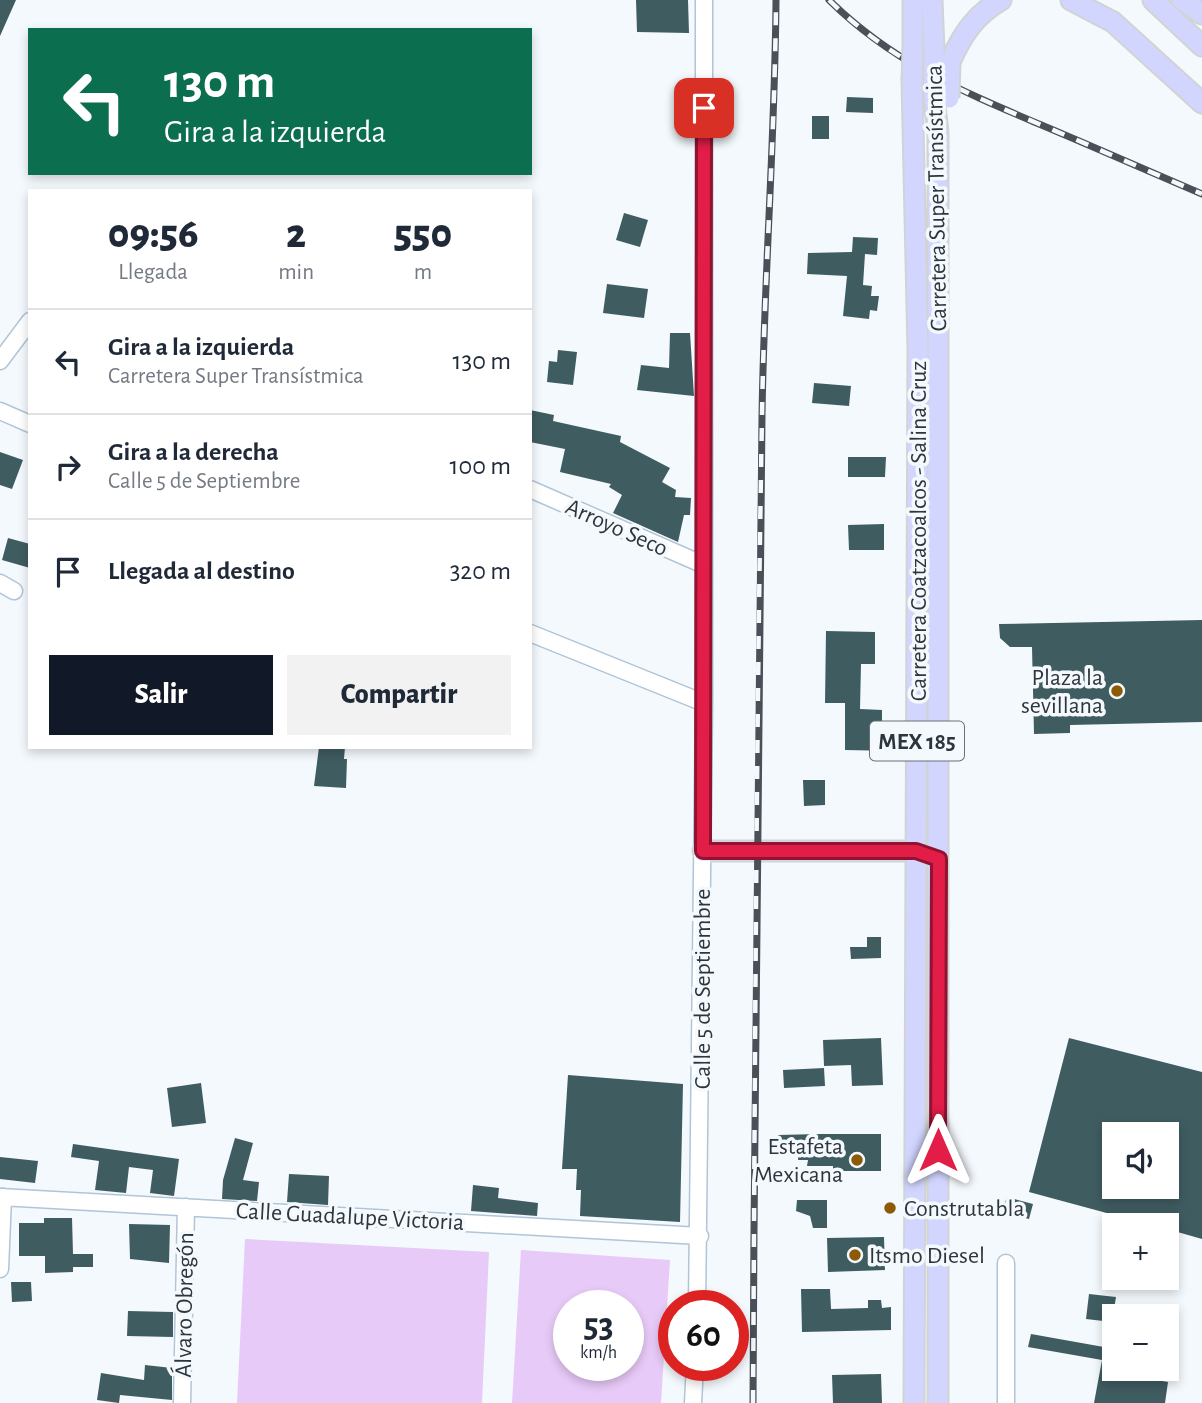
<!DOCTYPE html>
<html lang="es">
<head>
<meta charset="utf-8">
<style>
	:root { --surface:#fff; --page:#f2f2f3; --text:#1f2937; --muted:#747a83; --line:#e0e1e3; --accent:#111827 }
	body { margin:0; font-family:"Alegreya Sans",sans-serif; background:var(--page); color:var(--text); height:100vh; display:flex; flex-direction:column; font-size:26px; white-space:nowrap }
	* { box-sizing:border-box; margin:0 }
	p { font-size:23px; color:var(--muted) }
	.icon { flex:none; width:38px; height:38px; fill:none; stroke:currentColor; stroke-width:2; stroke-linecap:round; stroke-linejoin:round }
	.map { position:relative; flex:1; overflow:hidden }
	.drawer { position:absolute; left:28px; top:189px; width:504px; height:560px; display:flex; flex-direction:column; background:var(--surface); border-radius:0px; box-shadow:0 4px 10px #0003 }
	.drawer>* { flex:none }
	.banner { position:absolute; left:28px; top:28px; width:504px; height:147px; border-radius:0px; box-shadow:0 4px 10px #0003; background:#0b6e4f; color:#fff; overflow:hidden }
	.buttons { position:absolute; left:1102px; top:1122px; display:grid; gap:14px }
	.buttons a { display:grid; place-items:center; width:77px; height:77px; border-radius:0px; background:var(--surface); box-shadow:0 4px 10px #0003; font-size:35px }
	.speed { position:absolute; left:553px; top:1290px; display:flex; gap:14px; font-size:35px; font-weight:700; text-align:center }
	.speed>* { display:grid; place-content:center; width:91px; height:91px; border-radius:50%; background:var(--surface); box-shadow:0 4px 10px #0003; line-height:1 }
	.speed small { font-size:18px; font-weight:400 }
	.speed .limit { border:10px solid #d22; background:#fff; color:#111 }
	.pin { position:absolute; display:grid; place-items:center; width:60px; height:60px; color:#fff; margin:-30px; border-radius:14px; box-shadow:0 4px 10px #0006 }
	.me { position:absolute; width:77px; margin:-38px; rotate:0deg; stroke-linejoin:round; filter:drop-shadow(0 0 5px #0008) }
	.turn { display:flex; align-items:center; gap:24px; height:147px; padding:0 21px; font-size:32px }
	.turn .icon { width:91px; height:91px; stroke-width:2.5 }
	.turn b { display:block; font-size:49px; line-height:60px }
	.eta { display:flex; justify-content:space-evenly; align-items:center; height:119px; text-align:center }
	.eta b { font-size:42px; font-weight:800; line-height:49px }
	.cta { display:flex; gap:14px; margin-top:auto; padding:14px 21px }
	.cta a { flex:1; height:80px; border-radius:0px; background:var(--accent); color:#fff; font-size:28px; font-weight:800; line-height:80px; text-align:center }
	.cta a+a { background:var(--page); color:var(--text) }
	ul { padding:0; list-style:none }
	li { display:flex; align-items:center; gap:21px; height:105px; padding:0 21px; border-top:2px solid var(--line) }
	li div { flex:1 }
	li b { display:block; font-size:26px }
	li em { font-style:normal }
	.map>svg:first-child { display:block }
	.green { fill:#e8caf8; fill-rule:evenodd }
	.building { fill:#3f5c61; fill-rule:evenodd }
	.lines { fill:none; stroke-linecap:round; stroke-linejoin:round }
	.minor-casing { stroke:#b0c5d7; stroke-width:19 }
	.major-casing { stroke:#d1d3d4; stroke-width:23 }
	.minor { stroke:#fff; stroke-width:16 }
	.major { stroke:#d2d6ff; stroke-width:19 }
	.rail-casing { stroke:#495057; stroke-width:7 }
	.rail { stroke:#f4f9fd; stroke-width:4.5; stroke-dasharray:13; stroke-linecap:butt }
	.major-bridge-casing { stroke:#d1d3d4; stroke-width:23; stroke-linecap:butt }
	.major-bridge { stroke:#d2d6ff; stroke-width:19 }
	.route-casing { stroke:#92132f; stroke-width:18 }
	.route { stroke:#e11d48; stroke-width:12 }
	.poi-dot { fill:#8d5b06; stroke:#f4f9fd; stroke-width:2.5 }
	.labels { text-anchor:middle; stroke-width:7; stroke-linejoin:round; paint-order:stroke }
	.shield { fill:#f4f9fd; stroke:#697077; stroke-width:2 }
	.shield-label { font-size:23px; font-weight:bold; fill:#2e363d }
	.street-label { font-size:24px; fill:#2e363d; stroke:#f4f9fd }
	.poi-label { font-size:24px; fill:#2e363d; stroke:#f4f9fd; text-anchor:end }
</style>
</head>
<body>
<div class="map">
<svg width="1202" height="1403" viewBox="0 0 1202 1403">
	<rect width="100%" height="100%" fill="#f4f9fd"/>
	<path class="green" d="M245,1239L489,1252L482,1403H237Z
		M521,1250L670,1260L661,1403H512ZM569,1306H628V1365H569Z"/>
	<path class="building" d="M0,0H16L0,36Z
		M636,0H688L689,33L637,32Z
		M847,97L873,98V113L846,112Z
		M812,116H829V139H812Z
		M624,213L648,220L640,247L616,240Z
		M853,237L878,238L877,255L865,254L863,285L872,286L871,296H879L877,311L870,310L869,319L843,316L847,276L807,274L808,253L852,252Z
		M607,284L648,289L644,318L603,313Z
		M670,333H690L694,396L637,390L641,365L669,368Z
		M558,350L577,352L573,385L547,382L549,361L557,362Z
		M814,383L851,386L849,406L812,403Z
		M530,410L554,415L553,421L621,436L620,442L670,468L662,482L676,490L675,497L691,498L690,515H684L678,542L613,513L622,495L609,487L611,484L560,472L565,449L530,442Z
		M0,452L23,460L12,489L0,485Z
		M848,457H886L885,477H848Z
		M884,524V550H849L848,525Z
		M8,538L30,544V568L2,560Z
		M1202,620V722L1070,725V733L1034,734L1032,647H1010L1000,638L999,624Z
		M826,631L875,632V664H861L860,709L882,710V722H895V751L845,750V703H825Z
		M319,747H345L344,759H347L346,788L314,786Z
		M803,780H825V805L804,806Z
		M867,937H881V958L851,959L850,947H867Z
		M881,1038L883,1085L852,1086L851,1065L824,1066L823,1040Z
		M1069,1038L1202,1072V1239L1167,1229V1225H1151L1029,1192ZM1115,1134H1167V1186H1115Z
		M824,1068L825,1086L784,1088L783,1070Z
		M568,1075L683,1084L680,1222L580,1216L581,1190H576L577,1169H562Z
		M201,1083L206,1123L172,1127L167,1088Z
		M819,1134H881V1171H833V1166H807L808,1160H798L799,1148L778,1149V1135Z
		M235,1138L253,1143L243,1180L259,1182L257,1201L222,1199L223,1180Z
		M73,1144L179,1159L174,1196L150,1193L153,1170L129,1167L126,1193L95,1190L99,1161L71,1157Z
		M0,1157L38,1161L35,1183L0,1179Z
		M289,1174L329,1176L328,1205L287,1202Z
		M473,1185L499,1188L498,1198L538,1203L537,1216L471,1211Z
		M1007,1197L1033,1204L1029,1219L1002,1212Z
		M797,1200H827V1228H813L810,1216L796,1211Z
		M44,1218H72L73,1254H93V1267H73V1272L45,1273V1256H19V1223H44Z
		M129,1224L170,1225L169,1263L130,1259Z
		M884,1237L885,1270L828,1272L827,1238Z
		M11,1282H31L32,1301L12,1302Z
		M801,1289H830L831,1309L868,1308V1300H881L882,1308L891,1307V1330L802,1332Z
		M1089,1294L1116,1297L1112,1322L1086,1319Z
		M128,1311L173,1312V1337L127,1336Z
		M1031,1334L1115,1349V1368H1135L1134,1376L1168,1382L1165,1403H1094L1102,1360L1028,1347Z
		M145,1365L172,1368V1400L120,1395L119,1403L97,1400L101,1373L144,1380Z
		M881,1374L882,1403H833L832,1375Z"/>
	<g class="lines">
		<defs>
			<path id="minor" d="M0,361L30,321
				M0,411L30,424
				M530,489L704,565
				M0,583L14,591
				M530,633L704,703
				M0,1197L700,1236
				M1006,1263V1403
				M0,1269L3,1197
				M697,1306L704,703V0
				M182,1403L186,1207
				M693,1403L695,1365"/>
			<path id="major" d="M913,0V49
				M932,0L934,51
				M1071,0L1113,22L1202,103
				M1153,0L1202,46
				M1182,0L1202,14
				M950,62C962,35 975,15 1001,0
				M912,80L918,350L914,1403
				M934,98L938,132V1403
				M703,851H916L928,855"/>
		</defs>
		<use href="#minor" class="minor-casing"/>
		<use href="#major" class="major-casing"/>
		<use href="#minor" class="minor"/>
		<use href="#major" class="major"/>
		<defs>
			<path id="rail" d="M829,0C892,62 959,90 1039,124C1094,147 1148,171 1202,194
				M753,1403C755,1074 756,745 762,416C764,277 775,139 776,0"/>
		</defs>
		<use href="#rail" class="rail-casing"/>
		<use href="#rail" class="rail"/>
		<defs>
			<path id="major-bridge" d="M934,51V98
				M912,80L913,49
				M949,98L950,62"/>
		</defs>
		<use href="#major-bridge" class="major-bridge-casing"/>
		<use href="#major-bridge" class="major-bridge"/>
	</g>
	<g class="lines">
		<defs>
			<path id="route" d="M704,108L703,851H916L939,859L938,1150"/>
		</defs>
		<use href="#route" class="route-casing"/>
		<use href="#route" class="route"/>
	</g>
	<g class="poi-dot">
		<circle cx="1117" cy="691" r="7"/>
		<circle cx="857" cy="1160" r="7"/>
		<circle cx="890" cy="1208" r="7"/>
		<circle cx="855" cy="1255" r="7"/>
	</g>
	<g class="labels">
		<rect class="shield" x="870" y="721.5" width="94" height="39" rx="5"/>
		<g class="shield-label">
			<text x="917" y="749">MEX 185</text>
		</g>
		<g class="street-label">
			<text transform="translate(936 198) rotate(-91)" y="8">Carretera Super Transístmica</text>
			<text transform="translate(617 527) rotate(24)" y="8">Arroyo Seco</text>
			<text transform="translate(918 531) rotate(-90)" y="8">Carretera Coatzacoalcos - Salina Cruz</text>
			<text transform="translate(702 989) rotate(-90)" y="8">Calle 5 de Septiembre</text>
			<text transform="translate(350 1216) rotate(3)" y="8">Calle Guadalupe Victoria</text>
			<text transform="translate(184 1305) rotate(-89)" y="8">Álvaro Obregón</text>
		</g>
		<g class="poi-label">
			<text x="1103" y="685">Plaza la<tspan x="1103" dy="28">sevillana</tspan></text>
			<text x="843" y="1154">Estafeta<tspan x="843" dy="28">Mexicana</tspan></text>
			<text x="904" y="1216" text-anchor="start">Construtabla</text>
			<text x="869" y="1263" text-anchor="start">Itsmo Diesel</text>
		</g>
	</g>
</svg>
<div class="buttons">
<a><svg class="icon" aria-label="sound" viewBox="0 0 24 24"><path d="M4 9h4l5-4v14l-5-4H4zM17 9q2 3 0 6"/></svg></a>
<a>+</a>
<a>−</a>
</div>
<div class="speed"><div>53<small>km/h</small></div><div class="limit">60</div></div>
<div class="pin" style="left:704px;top:108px;background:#d93025"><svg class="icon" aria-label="arrive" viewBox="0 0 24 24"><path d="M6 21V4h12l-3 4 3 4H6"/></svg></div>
<svg class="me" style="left:938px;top:1150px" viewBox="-20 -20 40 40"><path d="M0-17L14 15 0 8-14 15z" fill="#e11d48" stroke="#fff" stroke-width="4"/></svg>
<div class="banner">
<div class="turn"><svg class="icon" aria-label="left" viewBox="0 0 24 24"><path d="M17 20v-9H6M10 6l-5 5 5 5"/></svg><div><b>130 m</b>Gira a la izquierda</div></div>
</div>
<section class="drawer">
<div class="eta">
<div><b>09:56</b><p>Llegada</p></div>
<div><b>2</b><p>min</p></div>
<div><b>550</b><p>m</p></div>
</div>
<ul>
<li><svg class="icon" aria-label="left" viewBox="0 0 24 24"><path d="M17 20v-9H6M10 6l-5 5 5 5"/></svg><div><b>Gira a la izquierda</b><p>Carretera Super Transístmica</p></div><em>130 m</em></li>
<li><svg class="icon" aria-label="right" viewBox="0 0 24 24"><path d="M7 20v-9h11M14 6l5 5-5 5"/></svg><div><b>Gira a la derecha</b><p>Calle 5 de Septiembre</p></div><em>100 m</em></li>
<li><svg class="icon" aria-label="arrive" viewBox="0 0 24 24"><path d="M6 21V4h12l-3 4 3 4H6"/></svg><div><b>Llegada al destino</b></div><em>320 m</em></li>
</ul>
<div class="cta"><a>Salir</a><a>Compartir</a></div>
</section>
</div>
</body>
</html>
